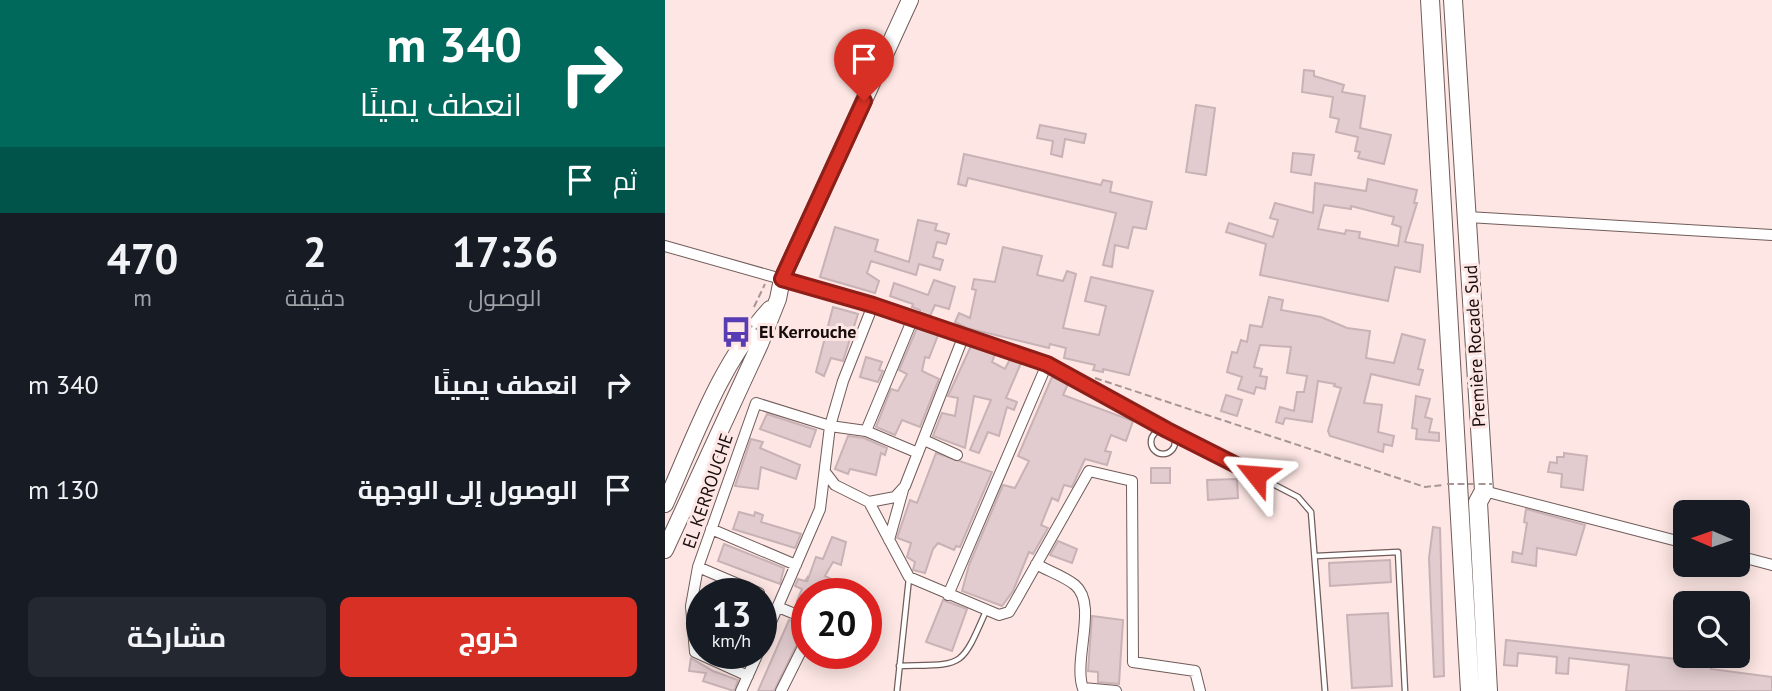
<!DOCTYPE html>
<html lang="ar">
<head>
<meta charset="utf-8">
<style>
	:root { --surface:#171b24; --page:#242831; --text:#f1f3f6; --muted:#9ea1a6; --accent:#d93025 }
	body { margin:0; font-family:"PT Sans",Cairo,sans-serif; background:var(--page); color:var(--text); direction:rtl; height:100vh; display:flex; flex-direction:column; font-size:26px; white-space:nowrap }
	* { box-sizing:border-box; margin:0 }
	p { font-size:23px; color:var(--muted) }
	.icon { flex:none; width:38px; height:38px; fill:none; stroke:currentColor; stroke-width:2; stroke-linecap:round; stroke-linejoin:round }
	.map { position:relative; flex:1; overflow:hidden; direction:ltr }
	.side { display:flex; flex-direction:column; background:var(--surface); width:665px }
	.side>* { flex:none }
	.banner { background:#00695c; color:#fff; overflow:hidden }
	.needle { width:46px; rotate:272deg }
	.fabs { position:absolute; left:1008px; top:500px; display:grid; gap:14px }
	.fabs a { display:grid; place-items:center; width:77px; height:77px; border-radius:10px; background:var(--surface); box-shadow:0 4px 18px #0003; font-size:35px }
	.speed { position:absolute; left:21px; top:578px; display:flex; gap:14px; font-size:35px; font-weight:700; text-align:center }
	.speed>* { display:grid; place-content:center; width:91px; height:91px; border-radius:50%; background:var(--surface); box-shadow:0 4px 18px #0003; line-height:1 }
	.speed small { font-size:18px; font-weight:400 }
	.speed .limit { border:10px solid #d22; background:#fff; color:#111 }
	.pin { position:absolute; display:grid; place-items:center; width:60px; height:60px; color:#fff; margin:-72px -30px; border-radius:50% 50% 50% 0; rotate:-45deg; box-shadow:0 0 7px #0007 }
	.pin .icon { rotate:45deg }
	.me { position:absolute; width:77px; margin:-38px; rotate:298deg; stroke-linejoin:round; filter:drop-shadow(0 0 5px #0008) }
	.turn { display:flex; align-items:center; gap:24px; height:147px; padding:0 28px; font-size:32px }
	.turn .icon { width:91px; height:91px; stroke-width:2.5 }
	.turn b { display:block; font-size:49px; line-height:60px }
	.then { display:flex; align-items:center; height:66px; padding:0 28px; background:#0003; gap:14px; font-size:26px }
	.eta { display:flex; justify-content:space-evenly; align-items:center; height:119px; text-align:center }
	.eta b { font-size:42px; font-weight:700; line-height:49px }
	.cta { display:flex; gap:14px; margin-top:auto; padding:14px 28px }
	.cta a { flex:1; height:80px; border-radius:10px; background:var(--accent); color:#fff; font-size:28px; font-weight:700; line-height:80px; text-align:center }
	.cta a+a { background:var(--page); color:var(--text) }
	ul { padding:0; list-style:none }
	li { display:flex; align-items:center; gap:21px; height:105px; padding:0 28px }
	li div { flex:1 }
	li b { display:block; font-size:26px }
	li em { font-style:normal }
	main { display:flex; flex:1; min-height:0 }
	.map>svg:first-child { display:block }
	.building { fill:#e2cccf; stroke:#c8b2b5; stroke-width:2; fill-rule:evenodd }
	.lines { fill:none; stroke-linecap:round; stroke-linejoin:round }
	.service-casing { stroke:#705c59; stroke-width:7 }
	.minor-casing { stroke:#705c59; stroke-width:12 }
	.primary-casing { stroke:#705c59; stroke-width:18 }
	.motorway-casing { stroke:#705c59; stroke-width:20 }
	.path { stroke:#a79693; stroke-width:2; stroke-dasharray:7 3.5; stroke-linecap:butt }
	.service { stroke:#fff; stroke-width:4.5 }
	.minor { stroke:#fff; stroke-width:10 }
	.primary { stroke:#fff; stroke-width:16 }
	.motorway { stroke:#fff; stroke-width:18 }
	.path-bridge { stroke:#a79693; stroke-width:2; stroke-dasharray:7 3.5; stroke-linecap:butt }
	.route-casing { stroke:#8d1f18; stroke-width:18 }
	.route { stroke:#d93025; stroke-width:12 }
	.labels { text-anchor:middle; stroke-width:6; stroke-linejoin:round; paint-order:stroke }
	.poi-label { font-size:18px; font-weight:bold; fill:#160e0d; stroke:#fde6e3; text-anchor:start }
	.street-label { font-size:18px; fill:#160e0d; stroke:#fde6e3 }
</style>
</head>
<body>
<main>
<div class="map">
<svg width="1107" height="691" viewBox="0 0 1107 691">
	<rect width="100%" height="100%" fill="#fde6e3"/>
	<path class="building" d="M639,70L649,71V76L679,85L677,92L700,96L695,128L726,135L719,164L693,158L695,152L690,151L693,137L671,132L674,119L665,117L668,97L637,92Z
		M531,105L550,108L541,175L521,172Z
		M375,125L421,134L419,143L400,139L397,157L386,154L388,141L372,138Z
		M628,153L649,155L646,175L626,172Z
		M299,154L436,185L438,180L447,182L445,192L487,202L481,229L468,227L463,248L450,245L447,267L438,265L451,213L303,178L301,186L293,184Z
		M703,179L752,190L749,203H752L740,242L758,245L755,272L730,267L723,301L595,275L601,244L561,232L564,223L608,237L613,220L605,218L610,203L648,213L650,183L701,191ZM659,205L686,209V206L729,217L727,224L736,227L733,246L694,238L695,232L681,230L680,234L653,229Z
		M253,220L272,224L270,230L284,234L281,244L272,242L268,257L278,260L275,270L254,264L251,275L206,261L202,273L214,281L210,293L155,277L170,227L213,240L210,251L244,262Z
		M338,247L377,256L372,275L398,281L402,271L411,274L398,328L434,335L441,306L420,301L426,277L488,291L464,375L438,369V372L428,370L430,365L399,358L401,348L385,344L384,348L302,328L290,322L294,313L305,318L311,290L307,289L309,279L330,282Z
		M269,280L290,287L284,309L270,305L265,316L255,313V310L247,307L248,304L225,296L229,283L263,295Z
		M604,297L618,300L616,310L656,317L682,328L705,331L701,358L729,363L737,334L760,340L753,369L758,370L754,385L706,374L699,403L717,405L713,432L729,436L727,446L719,444L718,452L665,436L663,431L676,388L669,386L670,384L653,381L647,422L620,418L618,424L611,422L615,407L629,411L632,392H639L642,376L622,373L626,347L595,345L589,367L597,369L595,376L602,377L600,389L591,387L589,394L573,389L577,377L562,372L567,352L572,353L576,340L582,342L585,325L597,327Z
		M168,307L193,314L178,361L166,358L159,376L151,372Z
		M252,328L273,335L264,358L260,357L257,371L274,379L255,427L237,420L230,435L211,427L226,389L233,391L242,374L234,370Z
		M306,346L330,354L327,362L340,369L345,359L356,363L341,398L352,402L349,410L342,407L334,436L323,432L314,453L305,450L326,400L309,396L300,448L268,436L277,413L290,416L293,398L283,396Z
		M201,357L217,362L214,370L218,371L213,382L195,377Z
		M387,377L403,384L398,395L468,421L461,441L446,435L440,451L446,452L442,465L420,459L407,487L399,485L393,501L387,498L376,525L383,528L368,554L364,552L348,591L337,606L297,591L304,565L338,485L350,488L364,461L353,456Z
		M561,395L577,400L572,416L556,411Z
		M751,396L765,399L760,417L767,419L764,432L774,433V441L751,439L752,429L747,428Z
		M102,414L151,430L145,447L95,429Z
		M183,436L199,438L222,448L220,455L216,453L211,475L185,469L183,474L170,469Z
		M86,439L98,442L95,448L135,465L131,479L96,467L93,489L70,486Z
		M271,453L327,472L295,547L291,546L289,550L273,543L268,549L260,573L248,570L250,562L242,557L246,543L232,538L245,500L252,503Z
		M899,453L922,456L918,490L896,487L897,474L883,472L885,462L892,463V457H899Z
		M486,468H505V483H486Z
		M572,479L573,498L543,500L542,480Z
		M861,509L920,525L911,555L872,548L871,566L847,562L848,552L857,554L862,523L859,522Z
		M74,512L89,516L90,512L98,515L96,522L136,534L130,548L68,529Z
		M768,527L775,528L779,676L769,677L764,558Z
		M167,537L181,542L176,565L168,562L160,576L166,579L159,593H142V605L132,601L137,589L130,586L133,579L140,581L142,578V582L151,557L158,559Z
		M393,541L412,549L407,563L385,555Z
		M59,544L119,568L115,584L53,561Z
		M725,560L726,582L665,586L664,563Z
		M278,600L302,609L287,651L261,642Z
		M723,613L727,686L687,688L682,615Z
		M427,616L458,620L454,684L433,682V672L423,671Z
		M124,620L139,626L137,634L109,691H93Z
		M841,640L1047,663L1046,669L1107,677V691H961L964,665L904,658L903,674L891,673L892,657L853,653L852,666L839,665Z
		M26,658L48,671L73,680L69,691L38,681L41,673L24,671Z"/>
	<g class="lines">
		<defs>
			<path id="service" d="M476,416L633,497L646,512L660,691
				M486 442a12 12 0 1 1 24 0a12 12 0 1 1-24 0Z
				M651,556L733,552L740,691
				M234,666C299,664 295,670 321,611
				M232,691L244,578"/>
			<path id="minor" d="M803,217L1107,235
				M0,246L208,305L382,364L475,415
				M201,431L248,318
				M259,440L292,455
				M160,472L170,485L204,502L244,577L334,615L344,612L350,602L424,471L467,481L468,662L530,671L535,691
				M819,491L1020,543
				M204,502L230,497L240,486L299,335
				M46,529L131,565
				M224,540L238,490
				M1073,556L1107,565
				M371,564C383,571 399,576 410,585C434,605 406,663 419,691
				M33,567L94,593
				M283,595L382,364
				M113,607L142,619
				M96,645L155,509L165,426L178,381L208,305
				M83,676L30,652L26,606L33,567L91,403L165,426L201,431L253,453
				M418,688L451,691
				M76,691L93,653
				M116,691L142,639"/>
			<path id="primary" d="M0,504C30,437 55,363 105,309
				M0,550L95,344L113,299L117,279L245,0"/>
			<path id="motorway" d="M765,0L805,691
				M788,0L819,491L813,502L823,691"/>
		</defs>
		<use href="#service" class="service-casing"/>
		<use href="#minor" class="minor-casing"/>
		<use href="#primary" class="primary-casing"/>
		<use href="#motorway" class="motorway-casing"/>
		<path class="path" d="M89,307L100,284
			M430,378L760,487L778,485"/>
		<use href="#service" class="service"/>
		<use href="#minor" class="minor"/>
		<use href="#primary" class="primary"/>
		<use href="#motorway" class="motorway"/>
		<path class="path-bridge" d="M81,324L107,336
			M782,484H827"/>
	</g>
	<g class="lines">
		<defs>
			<path id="route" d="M199,101L117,279L208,305L382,364L502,430L591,475"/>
		</defs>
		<use href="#route" class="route-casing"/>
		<use href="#route" class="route"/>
	</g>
	<defs>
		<symbol id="bus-bare" viewBox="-9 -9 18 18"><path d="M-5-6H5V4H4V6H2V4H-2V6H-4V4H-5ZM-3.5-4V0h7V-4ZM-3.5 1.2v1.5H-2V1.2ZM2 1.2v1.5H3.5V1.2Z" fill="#583cb4" stroke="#fde6e3" stroke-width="2.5" paint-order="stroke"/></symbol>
	</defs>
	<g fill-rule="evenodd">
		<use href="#bus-bare" x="49" y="310" width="44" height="44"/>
	</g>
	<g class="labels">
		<g class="poi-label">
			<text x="94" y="338">El Kerrouche</text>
		</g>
		<g class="street-label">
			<text transform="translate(810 346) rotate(-93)" y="6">Première Rocade Sud</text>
			<text transform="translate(43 491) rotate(-71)" y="6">EL KERROUCHE</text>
		</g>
	</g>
</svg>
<div class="fabs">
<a><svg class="needle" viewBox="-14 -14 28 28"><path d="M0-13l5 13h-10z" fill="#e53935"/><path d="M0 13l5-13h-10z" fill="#9ea1a6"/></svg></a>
<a><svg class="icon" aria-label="search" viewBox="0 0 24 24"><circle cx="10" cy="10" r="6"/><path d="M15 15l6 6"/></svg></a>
</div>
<div class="speed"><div>13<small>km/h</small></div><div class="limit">20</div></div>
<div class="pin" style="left:199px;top:101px;background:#d93025"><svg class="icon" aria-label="arrive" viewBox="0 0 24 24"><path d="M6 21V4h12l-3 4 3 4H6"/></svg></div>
<svg class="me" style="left:591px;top:475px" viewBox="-20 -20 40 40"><path d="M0-17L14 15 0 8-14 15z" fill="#d93025" stroke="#fff" stroke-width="4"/></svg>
</div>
<section class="side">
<div class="banner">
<div class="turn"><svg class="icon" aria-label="right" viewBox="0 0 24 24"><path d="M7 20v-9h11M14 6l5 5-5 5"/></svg><div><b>340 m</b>انعطف يمينًا</div></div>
<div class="then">ثم<svg class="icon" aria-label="arrive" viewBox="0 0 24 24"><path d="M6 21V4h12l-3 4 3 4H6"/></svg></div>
</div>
<div class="eta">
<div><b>17:36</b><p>الوصول</p></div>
<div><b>2</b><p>دقيقة</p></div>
<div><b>470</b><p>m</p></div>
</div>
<ul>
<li><svg class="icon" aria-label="right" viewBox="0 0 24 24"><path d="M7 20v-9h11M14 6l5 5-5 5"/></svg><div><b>انعطف يمينًا</b></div><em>340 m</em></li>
<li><svg class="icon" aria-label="arrive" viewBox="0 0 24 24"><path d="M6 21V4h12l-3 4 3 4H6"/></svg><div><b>الوصول إلى الوجهة</b></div><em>130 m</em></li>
</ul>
<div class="cta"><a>خروج</a><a>مشاركة</a></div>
</section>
</main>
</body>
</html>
